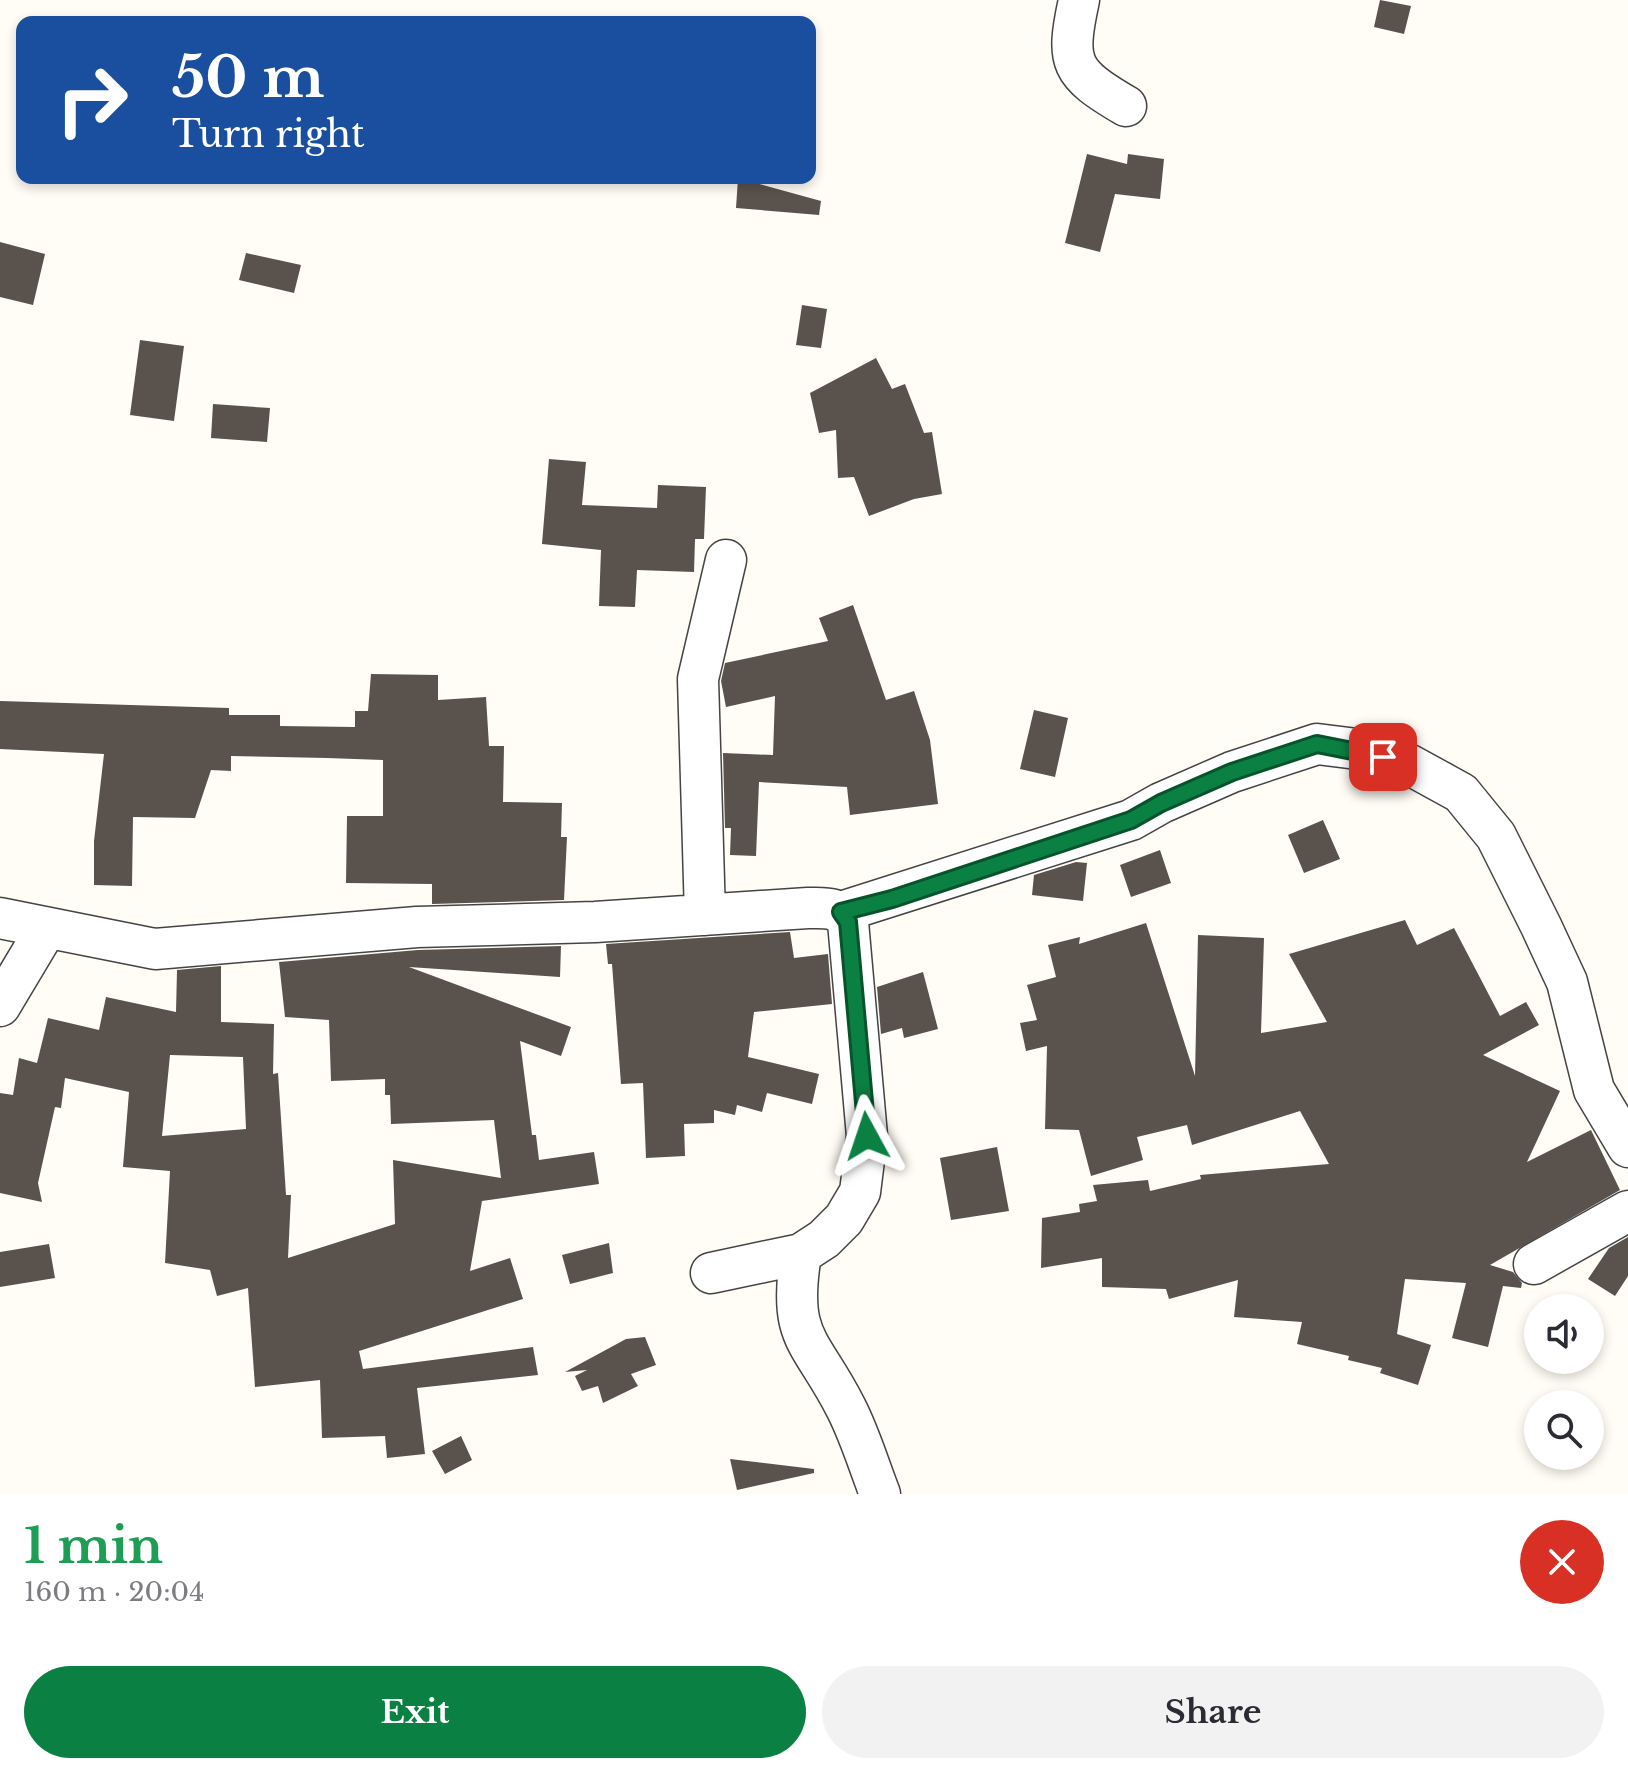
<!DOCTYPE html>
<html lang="en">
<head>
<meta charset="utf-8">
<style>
	:root { --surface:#fff; --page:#f2f2f3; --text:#2b2b33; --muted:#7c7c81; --accent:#0b8043 }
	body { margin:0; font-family:"Libre Baskerville",serif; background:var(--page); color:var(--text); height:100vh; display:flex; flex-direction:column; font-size:30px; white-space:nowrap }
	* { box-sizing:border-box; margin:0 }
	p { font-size:26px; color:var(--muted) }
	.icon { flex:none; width:44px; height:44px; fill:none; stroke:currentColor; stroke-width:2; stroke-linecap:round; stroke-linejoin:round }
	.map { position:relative; height:1494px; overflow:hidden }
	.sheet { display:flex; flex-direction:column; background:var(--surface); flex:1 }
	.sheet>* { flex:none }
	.hud { position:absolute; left:16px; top:16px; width:800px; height:168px; border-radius:16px; box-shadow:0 4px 12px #0003; background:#1a4fa0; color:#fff; overflow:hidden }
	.tools { position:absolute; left:1524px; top:1294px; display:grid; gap:16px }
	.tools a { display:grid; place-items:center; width:80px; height:80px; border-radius:50%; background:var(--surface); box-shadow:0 4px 12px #0003; font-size:40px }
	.pin { position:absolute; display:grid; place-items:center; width:68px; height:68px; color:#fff; margin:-34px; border-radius:16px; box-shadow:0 4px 12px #0006 }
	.me { position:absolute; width:88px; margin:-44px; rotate:355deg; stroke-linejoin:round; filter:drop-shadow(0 0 6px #0008) }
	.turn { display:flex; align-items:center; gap:28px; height:168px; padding:0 24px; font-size:36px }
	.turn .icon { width:104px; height:104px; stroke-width:2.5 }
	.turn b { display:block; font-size:56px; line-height:68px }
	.round { display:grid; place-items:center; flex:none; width:84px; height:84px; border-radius:42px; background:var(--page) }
	.summary { display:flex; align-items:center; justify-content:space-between; height:136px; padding:0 24px }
	h1 { font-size:48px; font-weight:800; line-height:60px; color:#1e9e55 }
	.cta { display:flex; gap:16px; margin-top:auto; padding:16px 24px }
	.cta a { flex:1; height:92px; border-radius:48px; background:var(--accent); color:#fff; font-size:32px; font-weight:800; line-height:92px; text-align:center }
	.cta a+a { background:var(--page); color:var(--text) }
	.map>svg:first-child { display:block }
	.building { fill:#5a524d; fill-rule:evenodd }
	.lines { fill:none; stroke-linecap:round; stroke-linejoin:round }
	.minor-casing { stroke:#444; stroke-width:43 }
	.minor { stroke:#fff; stroke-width:40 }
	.route-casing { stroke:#07532c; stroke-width:20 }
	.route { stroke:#0b8043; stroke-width:14 }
</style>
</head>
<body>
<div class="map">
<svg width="1628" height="1494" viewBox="0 0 1628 1494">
	<rect width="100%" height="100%" fill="#fffdf5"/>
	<path class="building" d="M1380,0L1411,6L1404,34L1374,27Z
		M1087,154L1127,164L1128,154L1164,159L1160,199L1115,194L1100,252L1065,243Z
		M738,178L821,201L819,215L736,208Z
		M0,242L45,254L33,305L0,297Z
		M246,253L301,265L294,293L239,280Z
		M802,305L827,309L821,348L796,345Z
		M140,340L184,346L174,421L130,415Z
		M876,358L892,389L905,384L924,433L932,432L942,494L914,499L869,516L854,477L838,478L836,430L819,433L810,393Z
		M213,404L270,408L267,442L211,438Z
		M549,459L586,462L582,505L657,508L658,485L706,487L704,539H695L694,572L637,570L635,607L599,606L601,550L542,544Z
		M853,605L886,700L914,691L930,740L938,804L850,815L847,787L759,782L756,856L730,855L731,828H725L723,753L773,755L775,696L726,707L721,681L725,663L828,641L819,618Z
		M371,674L438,675V700L486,697L489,746H504L503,802L562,803L561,837H567L564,900L432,904V884L346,883L347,816H383V760L327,758L231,756V771L211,770L195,818L133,817L132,886L94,885V841L104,754L0,749V701L229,708V715H280V726L355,727V711H368Z
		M1034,710L1068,718L1055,777L1020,769Z
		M1323,820L1340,859L1304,873L1288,835Z
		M1160,850L1171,883L1131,897L1120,865Z
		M1076,862L1087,863L1083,901L1032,895L1034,875Z
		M1405,920L1417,945L1454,928L1500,1016L1526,1002L1539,1025L1483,1055L1560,1091L1527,1162L1591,1130L1620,1190L1490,1265L1513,1272L1522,1283L1521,1288L1503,1286L1488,1347L1452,1338L1466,1283L1405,1279L1397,1334L1431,1345L1418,1385L1380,1373L1382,1368L1348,1360L1349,1356L1297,1344L1302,1322L1234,1317L1238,1280L1169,1299L1166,1289L1102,1287V1258L1041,1268L1042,1218L1080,1212L1079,1204L1097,1201L1093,1185L1148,1180L1150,1191L1201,1179L1200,1175L1329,1164L1300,1111L1192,1145L1187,1125L1137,1137L1143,1160L1091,1176L1079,1130L1045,1129L1047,1046L1026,1051L1020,1023L1037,1020L1027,985L1056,977L1048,945L1080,937L1079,944L1146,923L1195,1076L1198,935L1264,938L1261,1033L1327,1022L1289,954Z
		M790,932L794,958L828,954L832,1004L754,1012L748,1057L819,1074L812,1104L767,1093L762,1112L737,1105L735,1115L714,1110V1123L684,1124L685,1156L646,1158L643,1083L621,1084L612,964H608L606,944Z
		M561,946L560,977L409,967L571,1027L561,1056L520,1041L532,1135H536L539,1160L594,1152L599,1184L482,1201L470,1271L510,1258L523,1299L359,1351L363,1369L533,1347L538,1375L417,1388L425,1454L387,1458L385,1436L322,1438L320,1380L255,1387L248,1288L217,1296L210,1270L165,1263L170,1171L123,1167L129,1092L65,1078L61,1108L55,1107L38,1183L42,1202L0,1193V1093L13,1095L19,1058L37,1063L48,1018L99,1030L106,997L176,1012L177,970L221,966V1022L274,1024L273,1074L278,1073L286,1195H291L288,1258L395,1224L393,1160L501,1178L494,1120L391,1124L390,1095H385V1079L331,1081L329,1020L285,1017L279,962L418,950ZM170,1055L243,1057L246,1129L162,1136Z
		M923,972L938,1029L904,1038L902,1028L881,1034L877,987Z
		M997,1147L1009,1211L951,1220L940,1158Z
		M1628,1237V1276L1615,1296L1588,1279L1609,1248Z
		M609,1243L613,1273L570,1284L562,1255Z
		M49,1244L55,1278L0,1287V1252Z
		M645,1337L656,1365L631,1374L638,1386L603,1403L598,1386L582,1391L575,1376L587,1370L565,1372L626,1339Z
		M461,1436L472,1460L445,1474L432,1451Z
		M730,1459L814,1469V1473L737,1490Z"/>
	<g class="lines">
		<defs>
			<path id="minor" d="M1079,0C1065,64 1070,73 1126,106
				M841,912L1131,820L1161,803L1232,772L1317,744L1357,749L1410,765L1461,793L1496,836L1541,926L1567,982L1594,1090L1628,1147
				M705,915L698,679L726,560
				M0,918L155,949L417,927L595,922L808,908C827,908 837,906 848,922L867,1136L860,1192L844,1219L824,1239L801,1254L711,1273
				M0,1006L46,929
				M801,1254C787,1340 811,1339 846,1408C860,1435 869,1466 880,1494
				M1534,1264L1628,1211"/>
		</defs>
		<use href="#minor" class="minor-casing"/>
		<use href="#minor" class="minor"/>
	</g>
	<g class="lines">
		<defs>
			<path id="route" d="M867,1136L848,922L841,912L892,899L1131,820L1161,803L1232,772L1317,744L1383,757"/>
		</defs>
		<use href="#route" class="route-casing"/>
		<use href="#route" class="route"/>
	</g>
</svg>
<div class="tools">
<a><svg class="icon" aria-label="sound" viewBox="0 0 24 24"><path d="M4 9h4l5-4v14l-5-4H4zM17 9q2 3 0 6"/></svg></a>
<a><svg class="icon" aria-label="search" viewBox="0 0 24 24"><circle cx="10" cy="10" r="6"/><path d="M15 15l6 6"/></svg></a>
</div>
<div class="pin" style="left:1383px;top:757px;background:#d93025"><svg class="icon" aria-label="arrive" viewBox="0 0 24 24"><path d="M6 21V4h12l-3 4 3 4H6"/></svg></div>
<svg class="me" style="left:867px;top:1136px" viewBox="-20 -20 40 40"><path d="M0-17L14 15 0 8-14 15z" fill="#0b8043" stroke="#fff" stroke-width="4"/></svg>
<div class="hud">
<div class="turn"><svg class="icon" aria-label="right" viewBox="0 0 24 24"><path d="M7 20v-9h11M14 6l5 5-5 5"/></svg><div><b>50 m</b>Turn right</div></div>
</div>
</div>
<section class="sheet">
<div class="summary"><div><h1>1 min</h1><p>160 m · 20:04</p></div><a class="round" style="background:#d93025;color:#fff"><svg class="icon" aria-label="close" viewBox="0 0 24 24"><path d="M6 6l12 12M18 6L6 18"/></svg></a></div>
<div class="cta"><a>Exit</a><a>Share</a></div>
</section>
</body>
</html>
